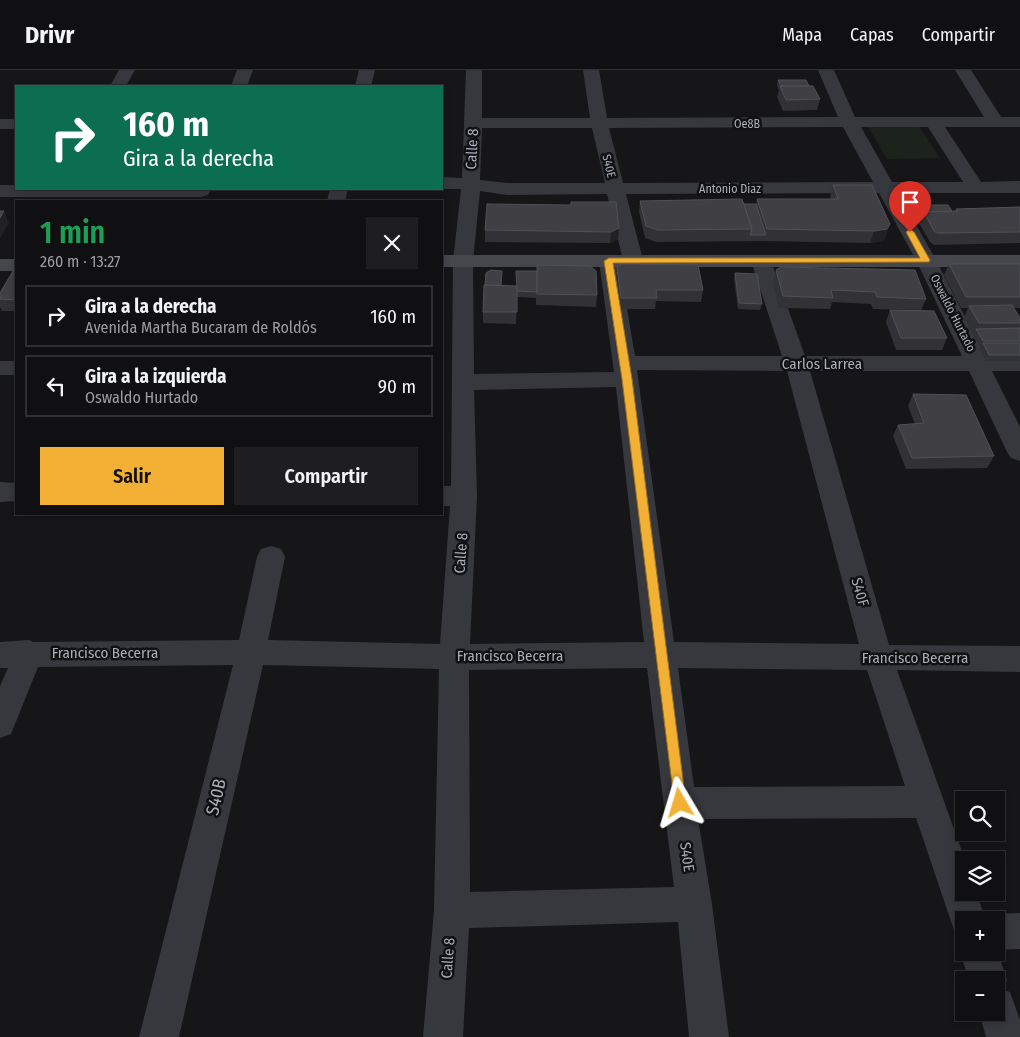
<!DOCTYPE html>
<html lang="es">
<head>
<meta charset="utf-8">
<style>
	:root { --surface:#101012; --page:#1e1e20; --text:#f1f3f6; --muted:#9c9d9f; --line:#303032; --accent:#f2b134 }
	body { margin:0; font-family:"Fira Sans Condensed",sans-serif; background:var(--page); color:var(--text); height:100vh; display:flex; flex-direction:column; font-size:19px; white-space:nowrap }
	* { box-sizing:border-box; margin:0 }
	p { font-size:16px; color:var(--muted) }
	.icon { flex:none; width:28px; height:28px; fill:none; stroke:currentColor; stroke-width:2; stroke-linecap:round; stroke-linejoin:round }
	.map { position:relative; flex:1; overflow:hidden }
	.sheet { position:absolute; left:15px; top:130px; width:428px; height:315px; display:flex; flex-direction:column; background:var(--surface); border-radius:0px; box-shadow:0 2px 8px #0003,0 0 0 1px var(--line) }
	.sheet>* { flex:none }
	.top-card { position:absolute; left:15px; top:15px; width:428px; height:105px; border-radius:0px; box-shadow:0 2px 8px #0003,0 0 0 1px var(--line); background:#0b6e4f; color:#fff; overflow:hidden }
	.tools { position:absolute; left:955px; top:721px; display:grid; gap:10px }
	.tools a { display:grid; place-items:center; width:50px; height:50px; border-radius:0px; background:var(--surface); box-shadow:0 2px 8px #0003,0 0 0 1px var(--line); font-size:25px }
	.pin { position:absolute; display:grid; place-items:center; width:42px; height:42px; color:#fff; margin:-51px -21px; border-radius:50% 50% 50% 0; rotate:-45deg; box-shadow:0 0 5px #0007 }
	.pin .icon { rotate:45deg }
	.me { position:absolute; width:55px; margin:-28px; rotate:353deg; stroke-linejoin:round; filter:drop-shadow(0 0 4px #0008) }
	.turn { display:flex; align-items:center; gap:18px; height:105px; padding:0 25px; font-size:22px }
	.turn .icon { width:65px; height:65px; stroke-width:2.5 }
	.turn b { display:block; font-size:35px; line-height:42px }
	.round { display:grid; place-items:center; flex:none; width:52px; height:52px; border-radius:0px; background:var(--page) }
	.summary { display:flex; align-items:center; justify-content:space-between; height:85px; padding:0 25px }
	h1 { font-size:30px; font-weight:600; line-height:38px; color:#1e9e55 }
	.action { display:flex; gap:10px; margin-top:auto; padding:10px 25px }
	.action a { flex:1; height:58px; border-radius:0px; background:var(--accent); color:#111; font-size:20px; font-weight:600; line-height:58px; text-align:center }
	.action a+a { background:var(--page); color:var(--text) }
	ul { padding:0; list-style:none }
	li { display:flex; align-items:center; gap:15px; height:62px; margin:0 10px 8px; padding:0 15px; border:2px solid var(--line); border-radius:0px }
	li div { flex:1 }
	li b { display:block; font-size:19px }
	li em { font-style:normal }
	header { display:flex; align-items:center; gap:30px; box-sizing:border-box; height:70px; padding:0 25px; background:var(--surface); border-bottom:1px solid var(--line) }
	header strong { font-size:24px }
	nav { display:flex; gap:28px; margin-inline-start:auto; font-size:18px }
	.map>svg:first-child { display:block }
	.green { fill:#1c231d }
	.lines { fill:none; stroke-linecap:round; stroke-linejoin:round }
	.street { fill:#37383d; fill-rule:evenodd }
	.secondary { fill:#45474d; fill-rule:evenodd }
	.wall { fill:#323236 }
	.shaded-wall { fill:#212124 }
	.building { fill:#3f3f44; stroke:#4f5156 }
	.route { fill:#f2b134; stroke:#9d7322 }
	.labels { text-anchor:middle; stroke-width:5; stroke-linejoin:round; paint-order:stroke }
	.far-street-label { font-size:12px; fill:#a8adb8; stroke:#111113 }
	.street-label { font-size:15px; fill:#a8adb8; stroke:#111113 }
	.near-street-label { font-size:18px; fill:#a8adb8; stroke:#111113 }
</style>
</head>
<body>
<header>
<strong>Drivr</strong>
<nav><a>Mapa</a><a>Capas</a><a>Compartir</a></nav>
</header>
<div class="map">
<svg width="1020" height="967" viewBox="0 0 1020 967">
	<rect width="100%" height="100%" fill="#161618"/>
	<path class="green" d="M916,52L940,88L887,89L866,53Z"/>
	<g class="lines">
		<path class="street" d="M119,0H135L126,16H110Z
			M237,0H253L247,16H231Z
			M359,0H375L371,16H355Z
			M466,0H482V48H590L583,0H599L607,48L838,47L818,0H834L855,47H984L955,0H971L1001,47H1020V57H945L981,112L1020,111V123H898L936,190L985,286L1020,287V301H992L1020,357V391L1011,388L1007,382L969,301H810L889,575L1020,576V602L897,600L965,790L964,822H976L985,848L996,844L1020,843V879L997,880L1007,910L1003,920L1010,922L1020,950V967H986L979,942H996V910H969L960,882L964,874V882H996V850H964V866L955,863L916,748L698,749L712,834L729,967H689L678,852L469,858L463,967H423L434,840L439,599L263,595L179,967H139L233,595L38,597L11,664L0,668V616L8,598H0V572L29,570L33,572L239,570L257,487L261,479L271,476L281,479L285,487L268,570L440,574L450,436H441V416H451L453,191L461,119H441V107L462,108ZM843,57L873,112L623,113L609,58ZM861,57H928L963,112H892ZM482,58H592L605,113H507L480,110ZM480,121L507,125L607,124L623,190L626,194L633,196L640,194L643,190L626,124L879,123L916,190L962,286H805L771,191L768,187L761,185L754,187L751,191L782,286H635L619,191L616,187L609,185L602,187L599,191L614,302L474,304L473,191ZM637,300L787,301L859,574L674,572ZM616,317L644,572L470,574L477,426L474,320ZM647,598L674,817L470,822L469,600ZM678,598L867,600L905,716L694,717Z
			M0,49H16V59H0Z
			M0,115H16V119H209L210,121L208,125L201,127H0Z
			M330,119H348L345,131H327Z
			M0,291H16V305H0Z
			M0,412L16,413V431L0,432Z"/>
		<path class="secondary" d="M441,185H1020V197H441Z
			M0,189H16V201H0Z"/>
	</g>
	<path class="wall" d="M778,10L809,16L820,29L817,40L783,41L777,27L779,20L777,15Z
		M833,115L886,166L883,171L870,173L764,171L656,172L645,168L639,142L640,131L756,134L757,129H831L830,126Z
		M571,132L619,158L618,169L610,173L485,172V160L570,135Z
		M914,135L952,141H955L956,139L1020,137V173L934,175L930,172L912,141Z
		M949,194H1020V238H1014L1020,248V291H986L980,279L981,277H980L964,248L968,238H961L944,205Z
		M617,197L703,220L701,232L656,231L655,239H620L616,209Z
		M16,200V241H2L0,237V223Z
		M776,200L926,229L921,240L873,239L871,234L832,232L830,239L779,238L773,212Z
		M537,201L597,225L596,237L536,235V228L517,227L516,254L483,253V242L502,207L501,215L516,216Z
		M735,203L762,234L760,240L738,239L734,209Z
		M890,240L947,268L942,280H896L886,252Z
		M913,324L994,386L987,398L906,399L893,366L898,355L915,354L908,336Z"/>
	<path class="shaded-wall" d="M4,141L9,153L0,168V148Z
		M890,154L886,166L883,171L870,173L874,161Z
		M619,158L618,169L610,173L611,162Z"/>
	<path class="building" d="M778,10H806L809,16H781Z
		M780,16H813L820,29L786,30Z
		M833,115H872L890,154L887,159L874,161L767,159L757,129H838Z
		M742,129L752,159L658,160L646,156L640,131Z
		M571,132H616L619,158L611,162L485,160L487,134L571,135Z
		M744,134H756L766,165H750L752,159Z
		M914,135H948L952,141L924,142L922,148Z
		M1020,137V162L938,163L934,161L924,142L958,141L956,139Z
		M0,141H4L0,148Z
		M622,194L698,195L703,220H656L657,228H621L617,197Z
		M949,194H1020V227H966Z
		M537,195L590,196L596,201L597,225L537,224Z
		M781,197L915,200L926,229L877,227L875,222L831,220L833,228L783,226L776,200Z
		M16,200V230L0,229V223L13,201Z
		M491,200L502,201L501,215H485L486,203Z
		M516,201H537V222L517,221Z
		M735,203L757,204L762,234L739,233Z
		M484,215L517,216V242H483Z
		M1012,235L1020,248V253H979L969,236Z
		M890,240L934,241L947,268H901Z
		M1020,258V271H983L976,259Z
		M983,273H1020V285H989Z
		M913,324L966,325L994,386L912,388L898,355L924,353Z"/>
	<path class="route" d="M910,159L914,162L930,190L929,192L613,193L632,309L686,733L684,738L680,740L675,738L622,309L604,191L609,188H920L906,162Z"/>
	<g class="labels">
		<g class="far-street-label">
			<text x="747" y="58">Oe8B</text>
			<text transform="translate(609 96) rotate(76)" y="4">S40E</text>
			<text x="730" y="123">Antonio Diaz</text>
			<text transform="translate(953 243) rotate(63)" y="4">Oswaldo Hurtado</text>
		</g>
		<g class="street-label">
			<text transform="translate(472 79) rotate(-87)" y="5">Calle 8</text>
			<text x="822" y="299">Carlos Larrea</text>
			<text transform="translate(461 483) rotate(-86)" y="5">Calle 8</text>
			<text transform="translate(860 522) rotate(74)" y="5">S40F</text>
			<text x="105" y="588">Francisco Becerra</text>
			<text x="510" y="591">Francisco Becerra</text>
			<text x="915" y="593">Francisco Becerra</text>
			<text transform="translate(687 787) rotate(82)" y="5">S40E</text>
			<text transform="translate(448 888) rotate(-86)" y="5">Calle 8</text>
		</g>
		<g class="near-street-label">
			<text transform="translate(216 727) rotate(-77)" y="6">S40B</text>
		</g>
	</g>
</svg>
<div class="tools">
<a><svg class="icon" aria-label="search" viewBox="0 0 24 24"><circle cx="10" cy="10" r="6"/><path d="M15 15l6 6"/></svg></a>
<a><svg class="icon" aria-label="layers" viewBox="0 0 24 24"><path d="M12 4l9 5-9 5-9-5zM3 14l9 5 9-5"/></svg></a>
<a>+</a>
<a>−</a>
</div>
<div class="pin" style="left:910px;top:162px;background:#d93025"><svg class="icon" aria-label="arrive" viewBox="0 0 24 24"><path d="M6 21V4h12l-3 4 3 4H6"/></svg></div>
<svg class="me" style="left:680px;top:733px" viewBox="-20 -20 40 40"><path d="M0-17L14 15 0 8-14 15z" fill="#f2b134" stroke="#fff" stroke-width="4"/></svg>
<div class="top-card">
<div class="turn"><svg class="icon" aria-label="right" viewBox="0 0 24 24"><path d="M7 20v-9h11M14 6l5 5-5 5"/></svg><div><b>160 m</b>Gira a la derecha</div></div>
</div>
<section class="sheet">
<div class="summary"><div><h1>1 min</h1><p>260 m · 13:27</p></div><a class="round"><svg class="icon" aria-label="close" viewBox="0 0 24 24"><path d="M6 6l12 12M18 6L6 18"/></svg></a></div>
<ul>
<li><svg class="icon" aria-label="right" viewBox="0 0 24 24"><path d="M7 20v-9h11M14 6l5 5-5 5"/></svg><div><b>Gira a la derecha</b><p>Avenida Martha Bucaram de Roldós</p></div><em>160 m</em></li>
<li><svg class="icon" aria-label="left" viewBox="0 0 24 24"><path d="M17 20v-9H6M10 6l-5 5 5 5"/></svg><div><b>Gira a la izquierda</b><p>Oswaldo Hurtado</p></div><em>90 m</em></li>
</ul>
<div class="action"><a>Salir</a><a>Compartir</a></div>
</section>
</div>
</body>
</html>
